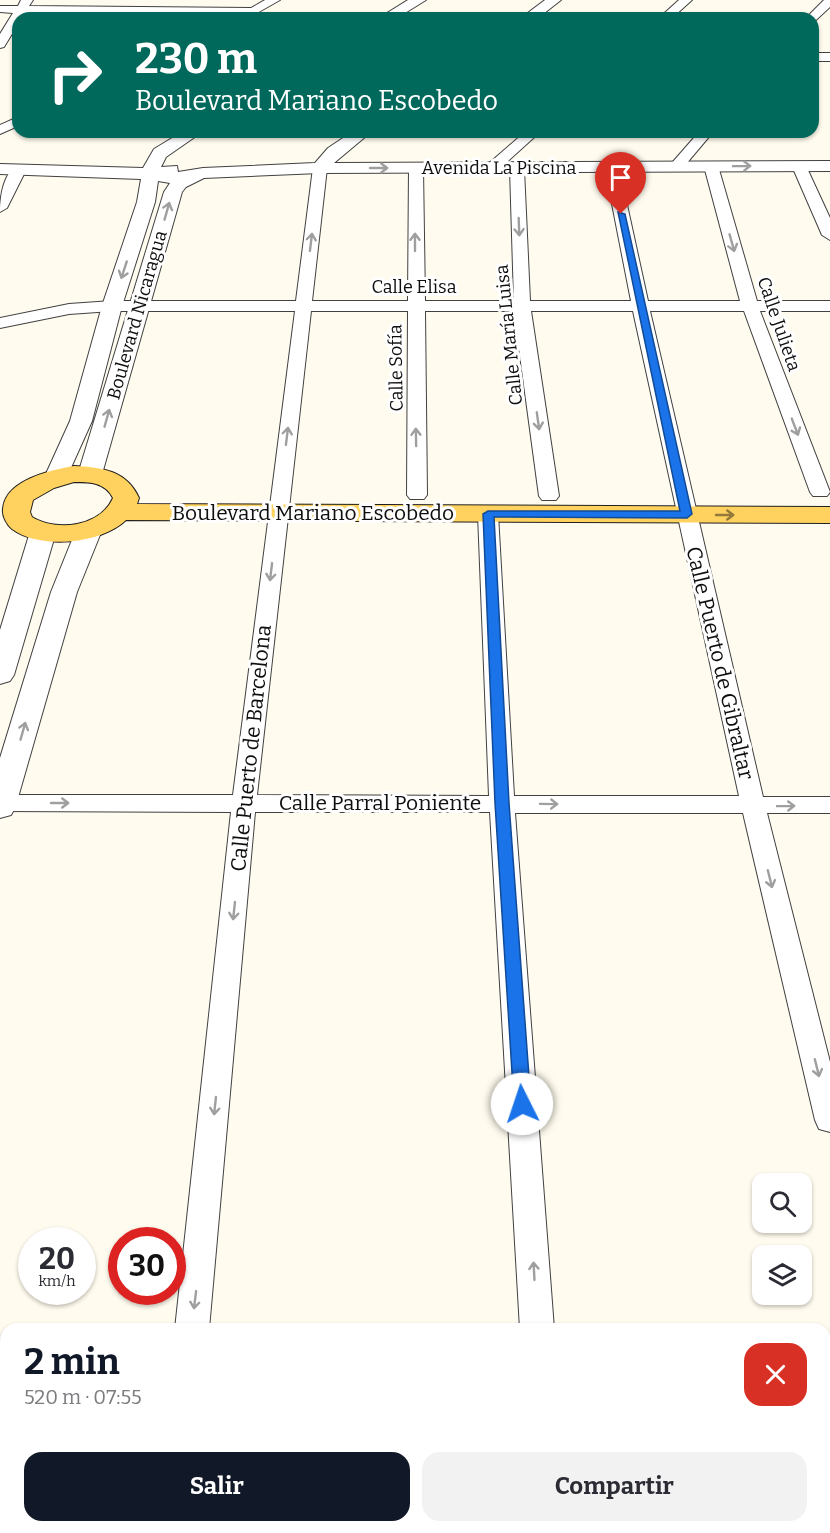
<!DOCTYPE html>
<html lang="es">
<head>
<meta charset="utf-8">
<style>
	:root { --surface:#fff; --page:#f2f2f3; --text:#2b2b33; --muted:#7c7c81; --accent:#111827 }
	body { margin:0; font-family:Bitter,serif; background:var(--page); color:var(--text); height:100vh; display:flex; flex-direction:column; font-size:22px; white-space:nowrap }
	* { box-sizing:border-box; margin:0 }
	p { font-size:20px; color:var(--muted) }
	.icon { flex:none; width:33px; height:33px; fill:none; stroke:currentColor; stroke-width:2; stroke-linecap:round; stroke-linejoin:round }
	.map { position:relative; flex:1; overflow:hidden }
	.panel { position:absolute; left:0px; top:1323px; width:831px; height:210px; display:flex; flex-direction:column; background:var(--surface); border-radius:18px 18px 0 0; box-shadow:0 2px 4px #0004 }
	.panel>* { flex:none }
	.hud { position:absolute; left:12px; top:12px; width:807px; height:126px; border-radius:18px; box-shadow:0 2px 4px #0004; background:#00695c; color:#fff; overflow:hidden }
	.controls { position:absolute; left:752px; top:1173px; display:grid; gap:12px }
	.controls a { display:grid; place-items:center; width:60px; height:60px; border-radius:12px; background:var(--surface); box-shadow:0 2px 4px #0004; font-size:30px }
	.speed { position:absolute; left:18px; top:1227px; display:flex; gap:12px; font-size:30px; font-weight:700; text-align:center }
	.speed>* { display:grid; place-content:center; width:78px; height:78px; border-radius:50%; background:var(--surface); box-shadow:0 2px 4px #0004; line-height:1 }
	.speed small { font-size:15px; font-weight:400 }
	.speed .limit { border:9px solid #d22; background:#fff; color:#111 }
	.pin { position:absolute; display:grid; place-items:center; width:51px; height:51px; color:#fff; margin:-62px -26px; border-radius:50% 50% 50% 0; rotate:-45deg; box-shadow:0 0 6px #0007 }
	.pin .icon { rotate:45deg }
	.me { position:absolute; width:66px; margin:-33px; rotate:356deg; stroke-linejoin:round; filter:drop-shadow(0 0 4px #0008) }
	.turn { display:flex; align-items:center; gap:21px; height:126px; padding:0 24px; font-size:27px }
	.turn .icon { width:78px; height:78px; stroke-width:2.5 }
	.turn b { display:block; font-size:42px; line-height:51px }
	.round { display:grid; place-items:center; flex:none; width:63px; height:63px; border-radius:18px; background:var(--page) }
	.head { display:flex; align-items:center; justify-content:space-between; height:102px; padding:0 24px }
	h1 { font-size:36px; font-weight:700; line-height:45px; color:var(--accent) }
	.action { display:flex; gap:12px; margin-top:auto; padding:12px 24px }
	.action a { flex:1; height:69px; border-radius:18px; background:var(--accent); color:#fff; font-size:24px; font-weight:700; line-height:69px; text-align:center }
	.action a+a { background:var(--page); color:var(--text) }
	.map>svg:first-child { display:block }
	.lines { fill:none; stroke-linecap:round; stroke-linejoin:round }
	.minor-casing { stroke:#414141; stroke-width:2 }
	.tertiary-casing { stroke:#414141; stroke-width:2 }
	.primary-casing { stroke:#1f1f1f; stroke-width:2 }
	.minor { fill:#fff; fill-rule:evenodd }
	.tertiary { fill:#fff; fill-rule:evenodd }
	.primary { fill:#ffd15e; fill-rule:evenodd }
	.oneway { stroke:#9f9f9f }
	.oneway2 { stroke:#93793a }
	.route { fill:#1a73e8; stroke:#114b97; stroke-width:1.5 }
	.labels { text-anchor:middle; stroke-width:6; stroke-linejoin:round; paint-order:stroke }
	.far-street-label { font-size:18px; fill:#0e0e0e; stroke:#fff }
	.street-label { font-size:21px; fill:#0e0e0e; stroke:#fff }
</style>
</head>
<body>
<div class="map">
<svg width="830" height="1533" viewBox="0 0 830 1533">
	<rect width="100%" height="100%" fill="#fffbee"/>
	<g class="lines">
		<defs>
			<path id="minor" d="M21,0H33L29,6L251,8L265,0H280L248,18H233L237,14L25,13L22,18H18V24L4,47L0,48V34L13,13L0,12V6H18Z
				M679,0H692L672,18H659Z
				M824,0H830V7L816,20L806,18Z
				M813,53H830V61H813Z
				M18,117V126L0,134V125Z
				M525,132H540L497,171H487L485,168L487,165Z
				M699,132H713L681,170H671L669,167L671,164Z
				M711,162L718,166L757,301H830V311H760L830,492L827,496H813L810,492L744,311H650L763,797H830V813H767L830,1062V1132L819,1129L815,1120L743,813H515L554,1329H520L490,812H255L209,1329H175L231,812L1,811L0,795H233L295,311H112L69,314L0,328V318L69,304L112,301H296L313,168L320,164L327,168L312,301H408L409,168L416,164L423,168L425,301H514L510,169L517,165L524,169L530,301H631L605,168L612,164L619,168L648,301H740L704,166ZM311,311H408L407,495L410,499H424L427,495L425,311H514L539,496L542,500H556L559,496L531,311H633L739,796H514L498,514L495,510H481L478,514L489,796L257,795Z
				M799,162L806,166L830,218V240L822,235L792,166Z
				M19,166L26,170L7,208L0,212C0,199 3,170 19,166Z
				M148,1527H184L183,1533H147Z
				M531,1527H567V1533H531Z"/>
			<path id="tertiary" d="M408,0H426L397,18H379Z
				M545,0H561L538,18H521Z
				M182,132H202L166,157L161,167L177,166L178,172L203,168L315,163L328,148L352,132H371L334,163L830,161V171L320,173L204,178L186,187L182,192L102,474L98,479L90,481L82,479L78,474L164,192L170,183L158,181L155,202L122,306L92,421L65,481L57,483L49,481L45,476L70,421L102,306L137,202L141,179L0,174V164L143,168L154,149Z
				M89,522L98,525L102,530L77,592L15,808L11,815L0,818V758L51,592L76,530L80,525Z
				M43,524L52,527L56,532L14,675L10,681L0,684V630L30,532L34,527Z
				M825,1466H830V1510H825Z
				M0,1468H6V1512H0Z"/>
			<path id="primary" d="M74,466C102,467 127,471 139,498L137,504L830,507V523L126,520C101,544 40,550 12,529C7,525 2,516 3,509C5,480 51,470 74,466ZM74,482C89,482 105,482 113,498C100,527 57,532 32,517L30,512L33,500L54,488Z"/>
		</defs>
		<use href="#minor" class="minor-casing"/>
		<use href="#tertiary" class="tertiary-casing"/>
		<use href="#primary" class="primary-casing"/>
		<use href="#minor" class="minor"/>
		<use href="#tertiary" class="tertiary"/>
		<use href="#primary" class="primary"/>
	</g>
	<defs><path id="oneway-shaft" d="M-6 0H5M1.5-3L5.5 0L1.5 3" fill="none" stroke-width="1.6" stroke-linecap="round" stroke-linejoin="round" transform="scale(1.5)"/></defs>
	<g class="oneway">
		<use href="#oneway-shaft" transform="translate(742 166) rotate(-1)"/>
		<use href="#oneway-shaft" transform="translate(379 168)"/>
		<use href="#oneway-shaft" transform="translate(167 211) rotate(-74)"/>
		<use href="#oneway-shaft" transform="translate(519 227) rotate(88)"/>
		<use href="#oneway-shaft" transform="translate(311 242) rotate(-83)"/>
		<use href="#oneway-shaft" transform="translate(415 242) rotate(-90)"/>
		<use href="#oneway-shaft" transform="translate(732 243) rotate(74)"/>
		<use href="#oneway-shaft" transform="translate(124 270) rotate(108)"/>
		<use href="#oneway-shaft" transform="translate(107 418) rotate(-74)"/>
		<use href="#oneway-shaft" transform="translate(538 421) rotate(82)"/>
		<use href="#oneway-shaft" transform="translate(795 427) rotate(69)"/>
		<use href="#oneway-shaft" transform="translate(287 436) rotate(-83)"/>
		<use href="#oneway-shaft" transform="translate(416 437) rotate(-91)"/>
		<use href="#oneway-shaft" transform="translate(271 572) rotate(97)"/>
		<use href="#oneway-shaft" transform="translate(23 731) rotate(-74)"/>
		<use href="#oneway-shaft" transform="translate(60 803)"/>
		<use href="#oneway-shaft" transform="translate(549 804) rotate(1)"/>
		<use href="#oneway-shaft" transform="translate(786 806) rotate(-1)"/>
		<use href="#oneway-shaft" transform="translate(770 879) rotate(76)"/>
		<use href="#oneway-shaft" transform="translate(234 911) rotate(96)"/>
		<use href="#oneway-shaft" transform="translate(817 1068) rotate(76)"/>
		<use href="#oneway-shaft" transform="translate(215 1106) rotate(96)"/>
		<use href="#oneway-shaft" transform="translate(534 1271) rotate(-93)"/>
		<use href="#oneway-shaft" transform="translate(195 1300) rotate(97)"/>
	</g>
	<use class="oneway2" href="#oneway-shaft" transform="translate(725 515)"/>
	<path class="route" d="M618,212L625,214L692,514L687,518L494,517L509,803L531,1104L528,1109L522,1111L517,1109L514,1104L495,803L483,514L488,511H680Z"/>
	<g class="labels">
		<g class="far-street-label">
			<text x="499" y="174">Avenida La Piscina</text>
			<text x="414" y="293">Calle Elisa</text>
			<text transform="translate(137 315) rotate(-74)" y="6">Boulevard Nicaragua</text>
			<text transform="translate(779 324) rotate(71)" y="6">Calle Julieta</text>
			<text transform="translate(509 335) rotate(-96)" y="6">Calle María Luisa</text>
			<text transform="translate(396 368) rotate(-91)" y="6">Calle Sofía</text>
		</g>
		<g class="street-label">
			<text x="313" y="520">Boulevard Mariano Escobedo</text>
			<text transform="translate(720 663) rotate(77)" y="7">Calle Puerto de Gibraltar</text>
			<text transform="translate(251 748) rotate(-84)" y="7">Calle Puerto de Barcelona</text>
			<text x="380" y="810">Calle Parral Poniente</text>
		</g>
	</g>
</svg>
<div class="controls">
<a><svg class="icon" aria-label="search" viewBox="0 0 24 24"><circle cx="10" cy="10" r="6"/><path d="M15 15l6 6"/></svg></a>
<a><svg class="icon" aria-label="layers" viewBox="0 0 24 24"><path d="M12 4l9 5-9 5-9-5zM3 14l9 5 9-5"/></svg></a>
</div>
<div class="speed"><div>20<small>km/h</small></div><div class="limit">30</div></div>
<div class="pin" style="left:621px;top:214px;background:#d93025"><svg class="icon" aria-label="arrive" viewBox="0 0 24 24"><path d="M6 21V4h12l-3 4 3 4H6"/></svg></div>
<svg class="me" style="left:522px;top:1104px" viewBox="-20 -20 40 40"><circle r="19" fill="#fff"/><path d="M0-13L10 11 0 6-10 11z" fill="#1a73e8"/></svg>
<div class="hud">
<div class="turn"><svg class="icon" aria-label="right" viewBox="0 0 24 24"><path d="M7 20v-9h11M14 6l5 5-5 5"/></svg><div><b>230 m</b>Boulevard Mariano Escobedo</div></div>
</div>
<section class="panel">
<div class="head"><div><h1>2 min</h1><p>520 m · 07:55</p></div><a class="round" style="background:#d93025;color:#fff"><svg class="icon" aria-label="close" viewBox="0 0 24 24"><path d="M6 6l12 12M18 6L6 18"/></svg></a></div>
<div class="action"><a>Salir</a><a>Compartir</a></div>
</section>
</div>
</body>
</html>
